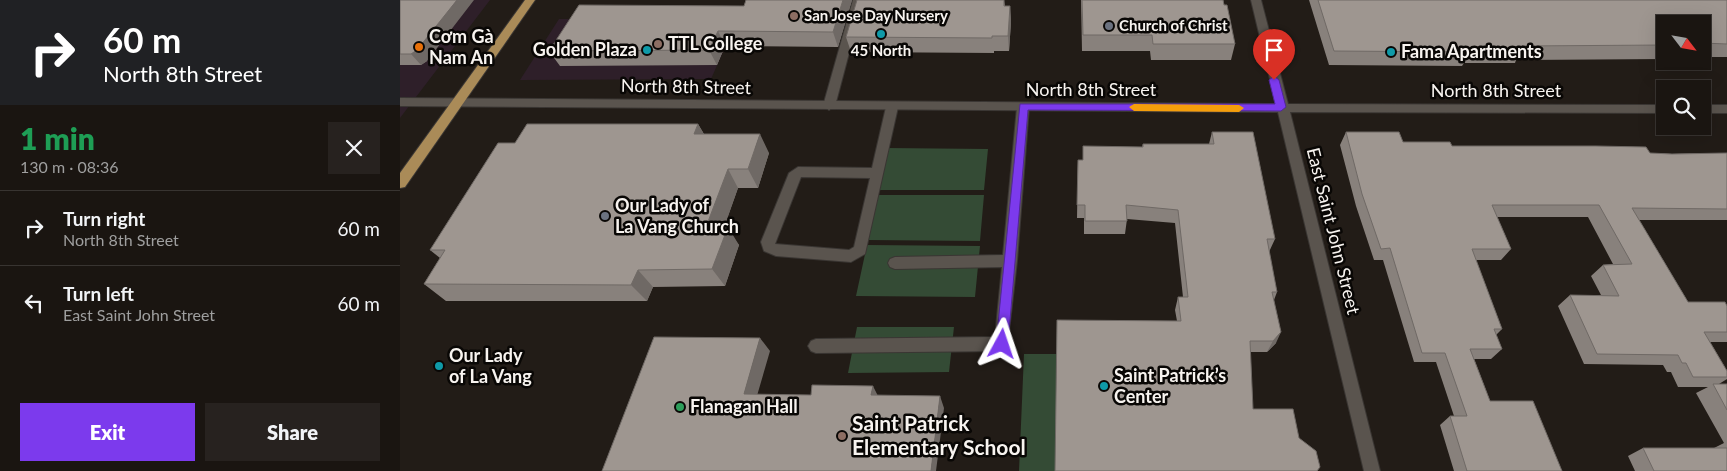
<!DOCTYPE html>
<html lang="en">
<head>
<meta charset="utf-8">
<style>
	:root { --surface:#1a1511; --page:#27221f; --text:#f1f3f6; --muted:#9f9f9f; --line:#383431; --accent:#7c3aed }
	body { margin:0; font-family:Lato,sans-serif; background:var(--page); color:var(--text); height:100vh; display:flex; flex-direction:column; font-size:19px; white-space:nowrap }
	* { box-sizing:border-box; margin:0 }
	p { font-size:16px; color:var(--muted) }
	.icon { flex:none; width:28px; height:28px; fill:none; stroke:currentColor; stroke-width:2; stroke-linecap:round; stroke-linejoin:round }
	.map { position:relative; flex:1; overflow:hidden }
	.panel { display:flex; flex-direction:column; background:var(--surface); width:400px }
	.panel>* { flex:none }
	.banner { background:#202124; color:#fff; overflow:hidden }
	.needle { width:32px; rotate:121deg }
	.buttons { position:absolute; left:1256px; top:15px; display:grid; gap:10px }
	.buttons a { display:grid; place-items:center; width:55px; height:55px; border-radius:0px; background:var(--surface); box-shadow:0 5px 20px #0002,0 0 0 1px var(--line); font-size:25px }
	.pin { position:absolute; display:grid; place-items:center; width:42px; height:42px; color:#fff; margin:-51px -21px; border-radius:50% 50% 50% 0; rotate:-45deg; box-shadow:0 0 5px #0007 }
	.pin .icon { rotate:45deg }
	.me { position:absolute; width:55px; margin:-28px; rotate:5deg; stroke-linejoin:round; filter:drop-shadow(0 0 4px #0008) }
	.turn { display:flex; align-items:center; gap:18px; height:105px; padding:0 20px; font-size:22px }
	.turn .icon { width:65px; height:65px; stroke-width:2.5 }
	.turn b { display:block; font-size:35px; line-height:42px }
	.round { display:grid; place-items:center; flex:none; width:52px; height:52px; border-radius:0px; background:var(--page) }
	.overview { display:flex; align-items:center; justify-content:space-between; height:85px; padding:0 20px }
	h1 { font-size:30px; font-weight:800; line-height:38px; color:#1e9e55 }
	.button { display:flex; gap:10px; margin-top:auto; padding:10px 20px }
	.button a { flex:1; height:58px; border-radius:0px; background:var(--accent); color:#fff; font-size:20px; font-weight:800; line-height:58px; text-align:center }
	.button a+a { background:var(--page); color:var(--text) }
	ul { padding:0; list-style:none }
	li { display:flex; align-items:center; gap:15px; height:75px; padding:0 20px; border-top:1px solid var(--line) }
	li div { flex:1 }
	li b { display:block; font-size:19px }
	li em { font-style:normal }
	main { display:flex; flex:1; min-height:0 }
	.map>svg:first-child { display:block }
	.commercial { fill:#2e1f29 }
	.green { fill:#344b35 }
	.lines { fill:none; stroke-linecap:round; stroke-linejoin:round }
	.service-casing { stroke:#3a3633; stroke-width:2 }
	.minor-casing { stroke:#3a3633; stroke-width:2 }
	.primary-casing { stroke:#3a3633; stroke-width:2 }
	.service { fill:#5a544e; fill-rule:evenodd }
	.minor { fill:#5a544e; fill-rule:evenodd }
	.primary { fill:#aa8b58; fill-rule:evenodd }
	.wall { fill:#88817c }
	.shaded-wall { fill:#6f6965 }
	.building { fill:#9e9690; stroke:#6f6965 }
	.route { fill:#7c3aed; stroke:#51269a }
	.slow { fill:#f59e0b }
	.education-dot { fill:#8d6e63; stroke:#090705; stroke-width:2 }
	.worship-dot { fill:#6b7280; stroke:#090705; stroke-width:2 }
	.culture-dot { fill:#0f9aa8; stroke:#090705; stroke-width:2 }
	.food-dot { fill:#e8710a; stroke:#090705; stroke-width:2 }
	.leisure-dot { fill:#2e9e5b; stroke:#090705; stroke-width:2 }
	.labels { text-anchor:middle; stroke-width:5; stroke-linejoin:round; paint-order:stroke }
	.far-poi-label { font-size:15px; font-weight:bold; fill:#f8f4f0; stroke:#090705; text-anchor:start }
	.poi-label { font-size:18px; font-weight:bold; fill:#f8f4f0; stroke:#090705; text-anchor:start }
	.street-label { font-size:18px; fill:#f8f4f0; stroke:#090705 }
	.near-poi-label { font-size:21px; font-weight:bold; fill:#f8f4f0; stroke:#090705; text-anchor:start }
</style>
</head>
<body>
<main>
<section class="panel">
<div class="banner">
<div class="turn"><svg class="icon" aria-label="right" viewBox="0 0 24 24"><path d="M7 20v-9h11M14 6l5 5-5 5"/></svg><div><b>60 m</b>North 8th Street</div></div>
</div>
<div class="overview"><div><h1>1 min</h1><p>130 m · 08:36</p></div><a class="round"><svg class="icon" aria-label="close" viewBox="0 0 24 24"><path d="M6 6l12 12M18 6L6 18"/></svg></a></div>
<ul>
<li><svg class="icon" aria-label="right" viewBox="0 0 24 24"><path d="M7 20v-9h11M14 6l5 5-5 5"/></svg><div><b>Turn right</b><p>North 8th Street</p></div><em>60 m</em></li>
<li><svg class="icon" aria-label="left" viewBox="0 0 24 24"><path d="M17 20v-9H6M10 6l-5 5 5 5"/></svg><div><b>Turn left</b><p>East Saint John Street</p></div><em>60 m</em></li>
</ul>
<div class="button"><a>Exit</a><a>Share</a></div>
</section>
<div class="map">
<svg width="1327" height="471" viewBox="0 0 1327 471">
	<rect width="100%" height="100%" fill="#221c17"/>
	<path class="commercial" d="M0,0H90L0,118Z
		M338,18L311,79L120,80L159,19Z"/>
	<path class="green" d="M486,148L588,149L584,190H477Z
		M476,195H584L580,241L467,240Z
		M467,245L580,246L575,297L456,296Z
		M457,327H554L549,372L448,373Z
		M624,354H657L656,471H619Z"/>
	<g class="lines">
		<defs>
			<path id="service" d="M453,0H463L435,106L429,110L423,106Z
				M492,103L498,107L465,254L451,262L376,256L364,251L361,242L389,173L398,167L472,168L486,107ZM401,177L470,178L454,247L449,250L375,244Z
				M623,103L629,107L617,261L607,349L602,351L416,353L411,351L408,346L411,341L416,339L595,337L602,267L495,269L490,267L488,263L490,259L495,257L603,255L617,107Z"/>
			<path id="minor" d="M851,0H861L888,104L1265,105V113L890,112L980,471H964L878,112L0,106V98L876,104Z
				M1302,105H1327V113H1302Z"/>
			<path id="primary" d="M125,0H135L5,187L0,188V173Z"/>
		</defs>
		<use href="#service" class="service-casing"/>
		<use href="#minor" class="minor-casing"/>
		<use href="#primary" class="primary-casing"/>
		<use href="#service" class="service"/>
		<use href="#minor" class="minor"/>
		<use href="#primary" class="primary"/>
	</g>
	<path class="wall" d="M0,0L27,61L21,65H0Z
		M452,0L438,47L325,46L317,65L160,66L149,51L344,6Z
		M604,0L605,6H610L611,22L609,51H594V53L451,52L446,37Z
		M681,0H823L835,44L831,60H751L750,51H682Z
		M909,0H1327V57H1302V24H1265V59L1116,60L1115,63H1064L1062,66L929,65Z
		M298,124L304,134L369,153L358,188H338L324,227L339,245L325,286L253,287L247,301H46L24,284L40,258L30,250Z
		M812,132L875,239L869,252L877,292L874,300L876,343L867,352H850L655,471L777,321L775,310L778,297H783L775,223L727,219L725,234H684V218H677L678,160H683L742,147L743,144H809Z
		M946,132L1003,142L1052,146L1272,154L1327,153V220H1239L1288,302L1327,306V342H1310L1327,371V379L1319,384H1327V471H1235L1228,456L1243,448H1314L1324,443L1296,393L1308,387H1278L1271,372H1267L1263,365L1184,364L1158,306L1170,295H1201L1191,276L1203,265L1213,264L1188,217H1097L1111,249L1101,260H1076L1102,329L1096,335L1102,349L1091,359H1074L1090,401L1162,471H1054L1040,425L1050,416H1054L1036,362H1014L983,260H974L956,206L940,145Z"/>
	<path class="shaded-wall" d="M57,0H74L27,61L21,65L11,54Z
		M443,0H452L438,47L433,32Z
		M610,6L611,22L609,51L608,36Z
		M318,31L325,46L317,65L309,50Z
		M298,124L309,143L294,134Z
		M360,134L369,153L358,188L348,169Z
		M328,169L338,188L318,245L306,227Z
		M328,227L339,245L325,286L312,269Z
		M238,270L253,287L247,301L231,285Z
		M881,332L876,343L867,352L873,341Z
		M360,338L370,351L354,406L344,394Z
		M473,386L479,398L471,395Z
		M540,396L544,408L536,471H531Z"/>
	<path class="building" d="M0,0H57L17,50L11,54H0Z
		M346,0H443L433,32L318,31L309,50L149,51L179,5L344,6Z
		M457,0H604V6H610L608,36H592V38L446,37Z
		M682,0H823L824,5H827L835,44H753L752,35H683Z
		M918,0H1327V44L1302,43V24H1265V45L1122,46L1123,49H1069L1070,52L934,51Z
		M127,124H298L294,134H360L348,169H328L306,227H328L312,269L238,270L231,285L24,284L45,250H30L98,143H115Z
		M812,132H853L875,239H867L877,292H872L881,332L873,341H850L853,409H893L899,438L916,451L920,467L917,471H655L657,320L781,321L778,297H788L778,210L726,205L727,221H685V205H677L678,160H683V146L743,147V144H814Z
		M946,132H999L1003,142H1050L1052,146H1196L1246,147L1250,153L1272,154L1327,153V209L1232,208L1288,302H1325L1327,306V332H1304L1327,371V377H1293L1286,363H1282L1278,355L1197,354L1170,295L1219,296L1203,265L1232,264L1199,205H1092L1111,249H1072L1102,329H1094L1102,349H1070L1090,401H1133L1162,471H1067L1050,416H1067L1045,353H1022L990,248L981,249L962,194Z
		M254,337L360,338L344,394L411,395L412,385L473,386L471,395L540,396L531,471H202Z
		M1313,384H1327V410Z
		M1243,448H1327V471H1254Z"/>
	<path class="route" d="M874,76L879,80L886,107L881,111L628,110L608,344L602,349L598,348L596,344L620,104H875L869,80Z"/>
	<path class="slow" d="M734,104L839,105L844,108L839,112L734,111L729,107Z"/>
	<g class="education-dot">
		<circle cx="394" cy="16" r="5"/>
		<circle cx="258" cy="44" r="5"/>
		<circle cx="442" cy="436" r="5"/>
	</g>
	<g class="worship-dot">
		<circle cx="709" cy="26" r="5"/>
		<circle cx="205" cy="216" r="5"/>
	</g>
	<g class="culture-dot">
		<circle cx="481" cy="34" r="5"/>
		<circle cx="247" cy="50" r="5"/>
		<circle cx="991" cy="52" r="5"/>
		<circle cx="39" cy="366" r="5"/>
		<circle cx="704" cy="386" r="5"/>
	</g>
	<circle class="food-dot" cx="19" cy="47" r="5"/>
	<circle class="leisure-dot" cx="280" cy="407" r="5"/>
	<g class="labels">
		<g class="far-poi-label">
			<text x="404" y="21">San Jose Day Nursery</text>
			<text x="719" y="31">Church of Christ</text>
			<text x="481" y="56" text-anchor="middle">45 North</text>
		</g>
		<g class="poi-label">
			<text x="29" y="43">Cơm Gà<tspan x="29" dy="21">Nam An</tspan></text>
			<text x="268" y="50">TTL College</text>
			<text x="237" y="56" text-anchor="end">Golden Plaza</text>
			<text x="1001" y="58">Fama Apartments</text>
			<text x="215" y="212">Our Lady of<tspan x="215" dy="21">La Vang Church</tspan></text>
			<text x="49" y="362">Our Lady<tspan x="49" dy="21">of La Vang</tspan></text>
			<text x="714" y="382">Saint Patrick’s<tspan x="714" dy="21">Center</tspan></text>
			<text x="290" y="413">Flanagan Hall</text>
		</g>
		<g class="street-label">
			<text transform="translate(286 87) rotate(1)" y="6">North 8th Street</text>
			<text x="691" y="96">North 8th Street</text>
			<text x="1096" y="97">North 8th Street</text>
			<text transform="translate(933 231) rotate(76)" y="6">East Saint John Street</text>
		</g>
		<g class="near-poi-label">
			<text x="452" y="431">Saint Patrick<tspan x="452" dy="24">Elementary School</tspan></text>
		</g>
	</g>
</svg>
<div class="buttons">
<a><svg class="needle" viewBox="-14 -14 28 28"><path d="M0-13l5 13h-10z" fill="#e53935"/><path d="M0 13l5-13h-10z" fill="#9f9f9f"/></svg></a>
<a><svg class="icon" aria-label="search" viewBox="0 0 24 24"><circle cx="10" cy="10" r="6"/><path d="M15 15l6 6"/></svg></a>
</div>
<div class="pin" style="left:874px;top:80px;background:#d93025"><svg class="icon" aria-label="arrive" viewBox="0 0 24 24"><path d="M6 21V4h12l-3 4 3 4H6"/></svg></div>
<svg class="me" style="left:602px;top:344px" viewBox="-20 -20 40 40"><path d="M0-17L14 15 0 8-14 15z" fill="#7c3aed" stroke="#fff" stroke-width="4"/></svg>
</div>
</main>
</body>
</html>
